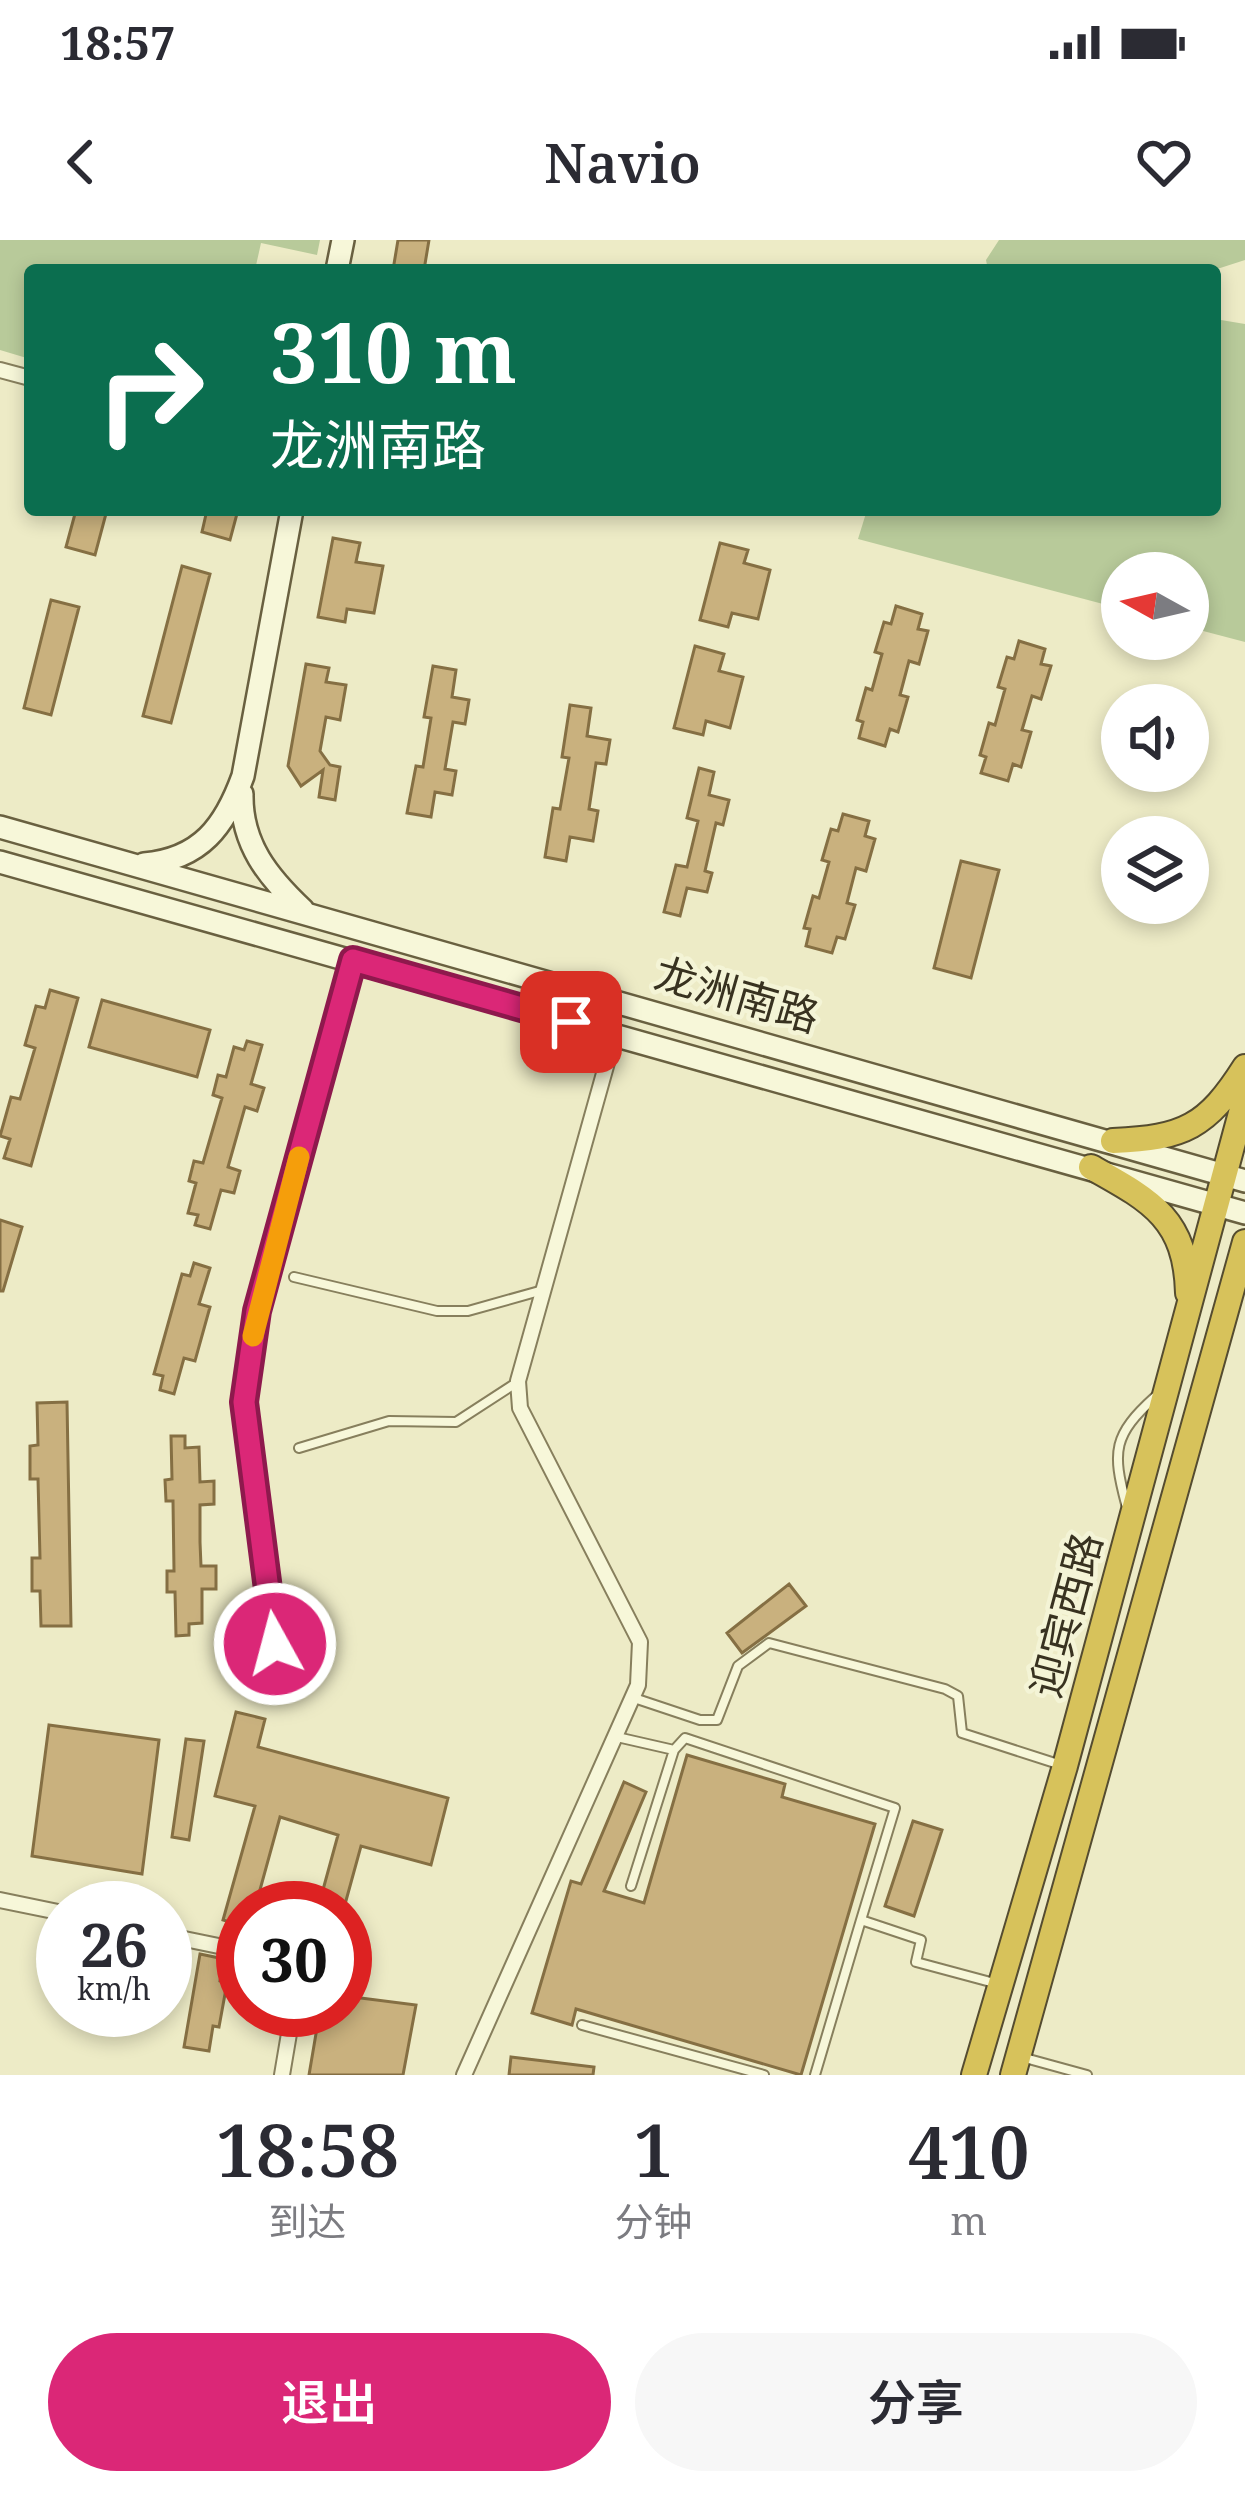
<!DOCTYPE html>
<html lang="zh">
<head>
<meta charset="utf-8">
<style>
	:root { --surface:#fff; --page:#f7f7f7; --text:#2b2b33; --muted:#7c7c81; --accent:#db2777 }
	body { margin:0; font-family:"Noto Serif","Noto Sans SC",serif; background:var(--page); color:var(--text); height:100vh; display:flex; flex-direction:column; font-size:45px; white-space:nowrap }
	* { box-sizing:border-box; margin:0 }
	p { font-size:39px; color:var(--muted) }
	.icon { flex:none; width:66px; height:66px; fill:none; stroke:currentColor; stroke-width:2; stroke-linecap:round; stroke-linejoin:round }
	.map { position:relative; height:1835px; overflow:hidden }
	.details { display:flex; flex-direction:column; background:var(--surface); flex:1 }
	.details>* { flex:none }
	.hud { position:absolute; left:24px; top:24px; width:1197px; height:252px; border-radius:12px; box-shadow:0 6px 18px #0003; background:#0b6e4f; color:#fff; overflow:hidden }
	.needle { width:78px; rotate:278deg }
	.buttons { position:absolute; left:1101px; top:312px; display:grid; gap:24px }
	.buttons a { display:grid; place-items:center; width:108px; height:108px; border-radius:50%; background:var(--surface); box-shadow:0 6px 18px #0003; font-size:60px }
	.speed { position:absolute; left:36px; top:1641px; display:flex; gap:24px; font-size:60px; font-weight:700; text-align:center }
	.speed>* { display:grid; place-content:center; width:156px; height:156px; border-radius:50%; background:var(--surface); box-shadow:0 6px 18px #0003; line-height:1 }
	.speed small { font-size:30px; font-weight:400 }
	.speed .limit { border:18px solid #d22; background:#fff; color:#111 }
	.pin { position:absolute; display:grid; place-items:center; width:102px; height:102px; color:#fff; margin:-51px; border-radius:24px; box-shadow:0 6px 18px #0006 }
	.me { position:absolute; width:132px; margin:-66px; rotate:353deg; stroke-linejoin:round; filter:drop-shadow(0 0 9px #0008) }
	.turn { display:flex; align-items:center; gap:42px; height:252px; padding:0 48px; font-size:54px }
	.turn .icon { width:156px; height:156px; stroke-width:2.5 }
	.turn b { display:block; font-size:84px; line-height:102px }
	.eta { display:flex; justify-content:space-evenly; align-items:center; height:204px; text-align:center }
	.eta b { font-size:72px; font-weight:600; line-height:84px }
	.action { display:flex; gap:24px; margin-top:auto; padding:24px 48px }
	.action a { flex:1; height:138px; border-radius:72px; background:var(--accent); color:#fff; font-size:48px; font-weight:600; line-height:138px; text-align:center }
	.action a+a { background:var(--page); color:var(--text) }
	.status { display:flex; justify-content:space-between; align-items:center; height:84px; padding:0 60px; background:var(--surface); direction:ltr }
	.status svg { height:33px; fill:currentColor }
	header { display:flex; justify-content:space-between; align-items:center; height:156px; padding:0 48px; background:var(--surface); font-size:54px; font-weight:600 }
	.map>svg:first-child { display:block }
	.green { fill:#b8ca9a }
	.building { fill:#c9b17e; stroke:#856f43; stroke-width:3 }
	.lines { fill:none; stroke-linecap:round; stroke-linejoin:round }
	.lane-casing { stroke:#877f5d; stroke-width:12 }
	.street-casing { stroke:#877f5d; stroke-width:18 }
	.secondary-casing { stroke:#696040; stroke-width:26 }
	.highway-casing { stroke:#554c30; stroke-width:28 }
	.lane { stroke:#f7f7d9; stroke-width:8 }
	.street { stroke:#f7f7d9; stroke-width:14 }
	.secondary { stroke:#f7f7d9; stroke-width:21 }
	.highway { stroke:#d7c25b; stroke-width:24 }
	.route-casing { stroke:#8e194d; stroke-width:30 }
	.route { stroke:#db2777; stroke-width:21 }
	.slow { stroke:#f59e0b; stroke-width:21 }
	.labels { text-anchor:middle; stroke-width:9; stroke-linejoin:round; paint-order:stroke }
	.street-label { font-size:42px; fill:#383220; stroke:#f4f4d6 }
</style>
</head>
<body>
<div class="status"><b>18:57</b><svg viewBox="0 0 49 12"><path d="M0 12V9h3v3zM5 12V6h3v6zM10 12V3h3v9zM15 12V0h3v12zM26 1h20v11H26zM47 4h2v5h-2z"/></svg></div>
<header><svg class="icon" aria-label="back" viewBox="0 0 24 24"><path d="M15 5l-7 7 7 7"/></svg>Navio<svg class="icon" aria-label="heart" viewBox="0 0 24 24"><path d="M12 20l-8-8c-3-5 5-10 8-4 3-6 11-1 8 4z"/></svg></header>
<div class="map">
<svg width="1245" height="1835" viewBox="0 0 1245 1835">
	<rect width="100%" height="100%" fill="#edebc6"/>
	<path class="green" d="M0,0H320L317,15L261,3L255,30H30V119L0,110Z
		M999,0H1245V20L1214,30H988L986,20Z
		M1215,79L1245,84V402L1188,387V333H1122V369L858,299L867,270H1215Z"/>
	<path class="building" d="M398,0H429L424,30H393Z
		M76,270H107L95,315L66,307Z
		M207,270H238L230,300L202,292Z
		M333,298L360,303L356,322L383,326L374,373L347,369L345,382L318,377Z
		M720,303L748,310L744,323L770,330L758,379L732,373L728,387L700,380Z
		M182,326L210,334L171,483L143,476Z
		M51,360L79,367L51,475L24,468Z
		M896,366L922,374L918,389L928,391L919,424L909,421L900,455L908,457L898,492L890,489L885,506L859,498L863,482L857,480L866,448L872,450L882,414L875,412L884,382L891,384Z
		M1019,401L1045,409L1041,424L1051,426L1041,459L1032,456L1022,490L1031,492L1021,527L1013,524L1008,541L981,533L986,517L980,515L989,483L995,485L1005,449L998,447L1007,417L1014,419Z
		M695,406L724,414L719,431L743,437L730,488L706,481L703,495L674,488Z
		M306,424L329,428L326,442L346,445L340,480L326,477L320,511L330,525L340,527L335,560L319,557L323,530L301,546L288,526Z
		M433,426L456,430L452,457L469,460L465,484L453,482L445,529L456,531L452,555L435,552L431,577L407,573L416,526L423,527L431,478L424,477Z
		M570,465L591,468L587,496L610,500L606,524L596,523L589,569L598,571L593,601L570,597L566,621L545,617L553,568L560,569L569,518L562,517Z
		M699,528L714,532L709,555L729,560L723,585L716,583L705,631L712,633L707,652L687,648L680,676L664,672L676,625L687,627L698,581L687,578Z
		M843,574L869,581L865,596L875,599L866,631L856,628L847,663L855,665L845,699L837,697L832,713L806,706L810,689L804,688L813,656L819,658L829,622L822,620L831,589L838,591Z
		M961,621L999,630L971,738L934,728Z
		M50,750L78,758L31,926L4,918L10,899L0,896L11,857L20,859L35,808L25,805L36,766L45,768Z
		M102,760L210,790L197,837L89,807Z
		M247,801L262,805L251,844L264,848L257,871L245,867L228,927L240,931L234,953L221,950L210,989L195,985L198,975L188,973L196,943L189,941L194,921L203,923L212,892L222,858L213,855L218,835L226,837L234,807L244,810Z
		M0,980L22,987L3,1051H0Z
		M194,1023L210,1028L199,1064L210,1067L195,1121L184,1118L174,1154L160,1150L163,1136L154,1134L182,1034L190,1036Z
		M67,1162L71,1386H41L40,1351H32V1318H40L38,1239H30V1206L38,1205L37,1163Z
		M171,1196H185V1208L199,1207L200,1242L214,1241V1264L200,1265V1302L201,1326H216V1349H202V1383L189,1384V1395L176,1396L175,1352H167V1331H174L173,1261H166L165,1240L172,1239Z
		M789,1344L806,1366L742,1413L727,1393Z
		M236,1472L265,1479L258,1507L448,1558L431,1625L361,1606L344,1668H318L338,1595L280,1577L255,1668H243V1686L223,1680L255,1566L215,1556Z
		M49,1485L159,1500L142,1634L32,1616Z
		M186,1499L204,1501L189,1600L172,1597Z
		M687,1515L785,1544L782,1557L875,1584L801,1835L576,1769L572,1785L532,1773L571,1641L581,1644L624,1542L646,1552L604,1651L644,1663Z
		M913,1581L942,1590L914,1676L885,1666Z
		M200,1714L224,1719L220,1741L227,1743L219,1787L213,1786L209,1811L184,1807Z
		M345,1756L416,1765L403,1835H309L320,1770H345Z
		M511,1817L594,1827L593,1835H509Z"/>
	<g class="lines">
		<defs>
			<path id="lane" d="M294,1037L437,1071H468L543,1050
				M299,1208L389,1181L456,1182L516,1143
				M1126,1264C1112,1211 1113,1195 1155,1157
				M634,1458L700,1480H717L738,1426L769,1403L945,1449L958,1456L962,1493L1058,1524
				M617,1497L674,1510
				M631,1646L674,1510L685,1498L895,1568L861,1680L921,1700L916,1722L998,1744
				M582,1785L764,1835
				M1025,1818L1087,1835
				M815,1835L861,1680"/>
			<path id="street" d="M0,130L30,138
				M275,1404L244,1162L257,1071L354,720
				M0,1660L63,1673
				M165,1695L243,1711
				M282,1835L293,1770
				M464,1835L638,1445L640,1402L520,1168L518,1141L615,794"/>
			<path id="secondary" d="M337,30L343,0
				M242,554C241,604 268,637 303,670
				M0,587L1245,941
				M0,622L1245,973
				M144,624C201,619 225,586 243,536L292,270"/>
			<path id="highway" d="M1113,901C1184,898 1207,887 1245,827
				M1091,927C1150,960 1186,978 1188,1053
				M974,1835L1065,1526L1245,858
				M1013,1835L1245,1002"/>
		</defs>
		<use href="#lane" class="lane-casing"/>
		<use href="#street" class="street-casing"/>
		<use href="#secondary" class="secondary-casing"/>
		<use href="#highway" class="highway-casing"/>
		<use href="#lane" class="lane"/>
		<use href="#street" class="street"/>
		<use href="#secondary" class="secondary"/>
		<use href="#highway" class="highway"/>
	</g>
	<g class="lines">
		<defs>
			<path id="route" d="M275,1404L244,1162L257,1071L353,720L571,782"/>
		</defs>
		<use href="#route" class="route-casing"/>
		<use href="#route" class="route"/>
		<path class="slow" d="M253,1096L299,917"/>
	</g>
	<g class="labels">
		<g class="street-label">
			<text transform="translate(737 755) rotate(16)" y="15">龙洲南路</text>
			<text transform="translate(1066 1375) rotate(-75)" y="15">迎宾西路</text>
		</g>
	</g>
</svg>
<div class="buttons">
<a><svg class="needle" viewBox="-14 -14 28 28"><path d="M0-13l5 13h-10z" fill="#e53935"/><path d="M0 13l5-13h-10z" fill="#7c7c81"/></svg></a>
<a><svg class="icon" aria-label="sound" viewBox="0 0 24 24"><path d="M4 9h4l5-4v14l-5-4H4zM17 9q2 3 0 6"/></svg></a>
<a><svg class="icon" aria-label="layers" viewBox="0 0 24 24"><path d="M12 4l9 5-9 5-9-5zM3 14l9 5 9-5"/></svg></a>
</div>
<div class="speed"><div>26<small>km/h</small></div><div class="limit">30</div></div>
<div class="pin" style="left:571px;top:782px;background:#d93025"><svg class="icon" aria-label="arrive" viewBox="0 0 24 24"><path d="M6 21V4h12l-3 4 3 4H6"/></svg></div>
<svg class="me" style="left:275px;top:1404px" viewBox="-20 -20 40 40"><circle r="17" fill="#db2777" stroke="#fff" stroke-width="3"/><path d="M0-11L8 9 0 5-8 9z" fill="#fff"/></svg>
<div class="hud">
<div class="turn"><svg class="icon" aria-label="right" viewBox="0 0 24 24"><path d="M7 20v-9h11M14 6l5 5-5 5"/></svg><div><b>310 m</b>龙洲南路</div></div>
</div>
</div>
<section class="details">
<div class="eta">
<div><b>18:58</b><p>到达</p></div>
<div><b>1</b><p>分钟</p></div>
<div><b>410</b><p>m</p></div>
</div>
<div class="action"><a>退出</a><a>分享</a></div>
</section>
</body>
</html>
